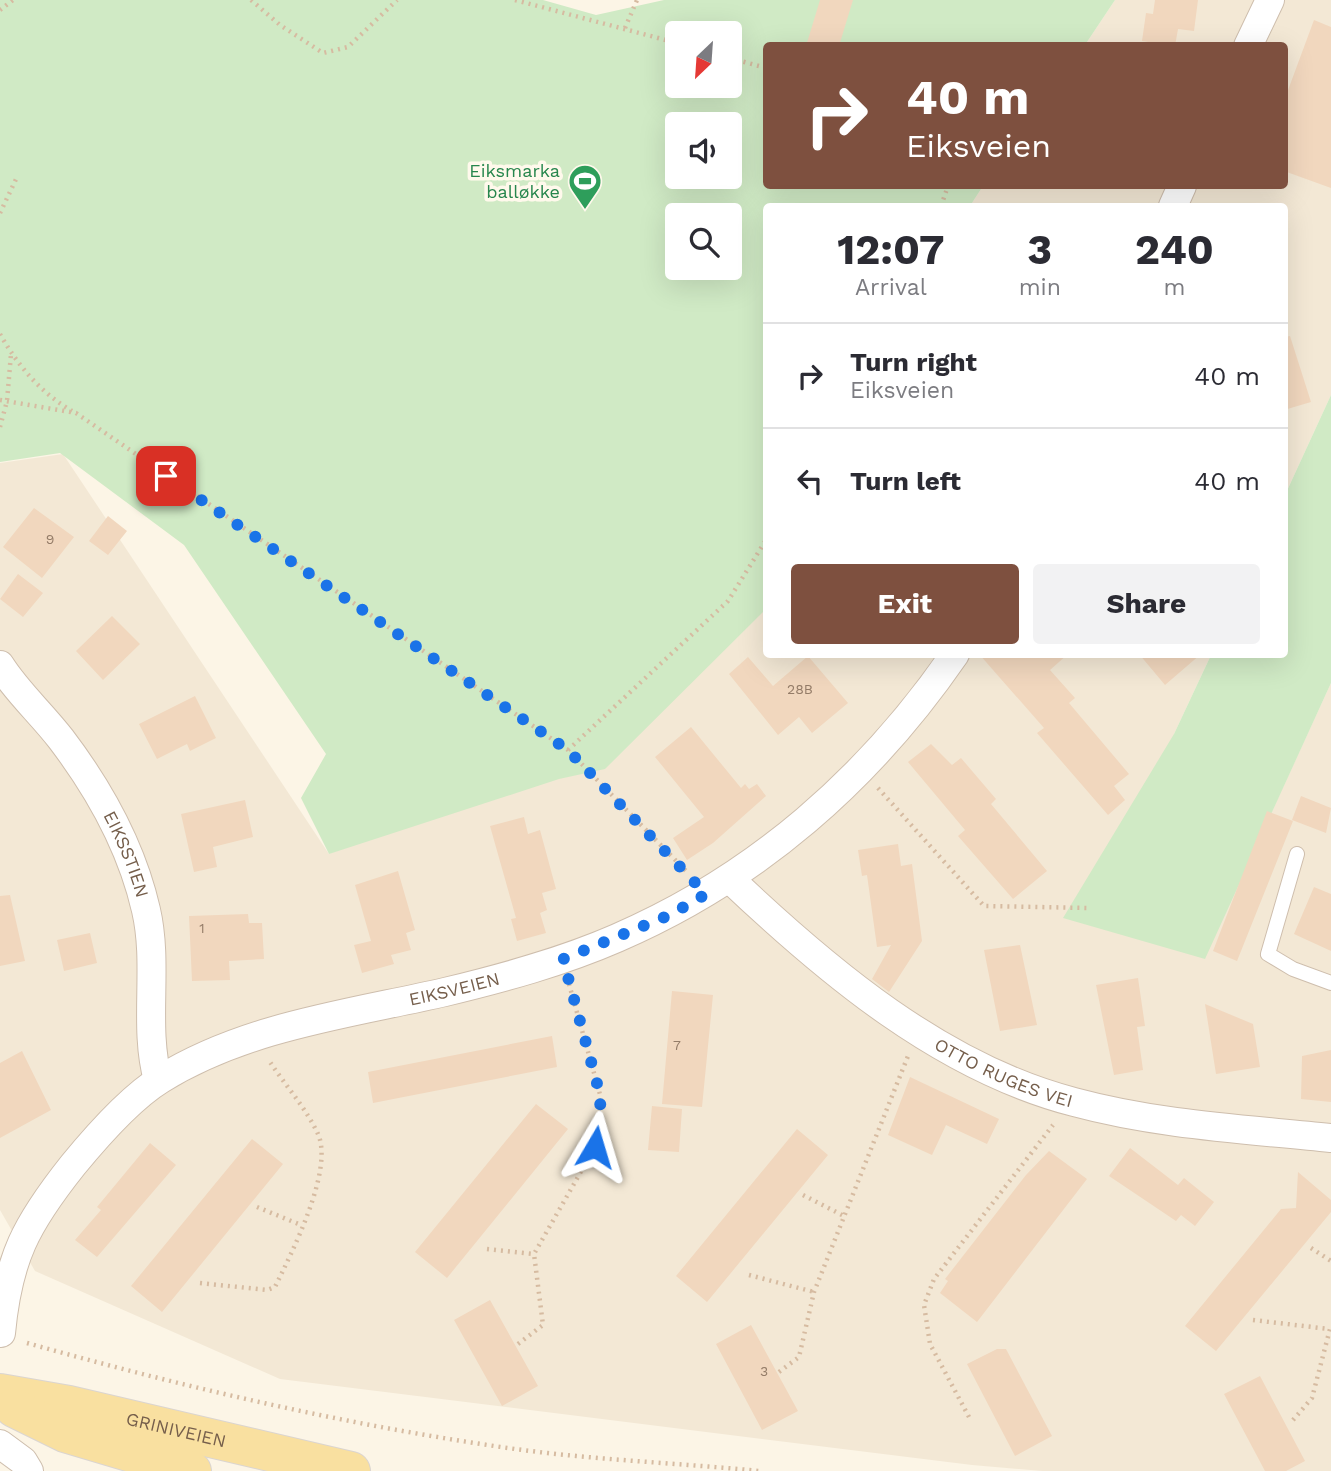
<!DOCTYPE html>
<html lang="en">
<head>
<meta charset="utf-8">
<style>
	:root { --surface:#fff; --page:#f2f2f3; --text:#2b2b33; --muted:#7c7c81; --line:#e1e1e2; --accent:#7e503f }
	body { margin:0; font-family:"Work Sans",sans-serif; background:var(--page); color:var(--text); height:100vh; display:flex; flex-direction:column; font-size:26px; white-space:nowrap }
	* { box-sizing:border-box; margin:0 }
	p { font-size:23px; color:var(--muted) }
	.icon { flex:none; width:38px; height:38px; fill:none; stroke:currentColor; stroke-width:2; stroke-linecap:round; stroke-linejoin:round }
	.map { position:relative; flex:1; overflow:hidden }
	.details { position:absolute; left:763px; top:203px; width:525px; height:455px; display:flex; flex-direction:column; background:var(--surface); border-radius:7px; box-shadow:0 7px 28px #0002 }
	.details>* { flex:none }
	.guide { position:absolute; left:763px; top:42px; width:525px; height:147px; border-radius:7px; box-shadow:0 7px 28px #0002; background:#7e503f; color:#fff; overflow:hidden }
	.needle { width:46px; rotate:205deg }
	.tools { position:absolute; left:665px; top:21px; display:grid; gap:14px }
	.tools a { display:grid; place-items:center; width:77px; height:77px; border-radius:7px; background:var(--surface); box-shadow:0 7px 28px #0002; font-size:35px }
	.pin { position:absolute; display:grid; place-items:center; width:60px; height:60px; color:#fff; margin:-30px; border-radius:14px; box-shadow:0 4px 10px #0006 }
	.me { position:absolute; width:77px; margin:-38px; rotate:7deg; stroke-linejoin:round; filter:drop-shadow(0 0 5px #0008) }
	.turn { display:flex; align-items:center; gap:24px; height:147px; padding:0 28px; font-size:32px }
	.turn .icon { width:91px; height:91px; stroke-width:2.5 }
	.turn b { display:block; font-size:49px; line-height:60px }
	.eta { display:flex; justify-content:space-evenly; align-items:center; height:119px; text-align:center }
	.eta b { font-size:42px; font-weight:700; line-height:49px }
	.action { display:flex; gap:14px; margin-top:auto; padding:14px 28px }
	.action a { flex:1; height:80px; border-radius:7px; background:var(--accent); color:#fff; font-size:28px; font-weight:700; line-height:80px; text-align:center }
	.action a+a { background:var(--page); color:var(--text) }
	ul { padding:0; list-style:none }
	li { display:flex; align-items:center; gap:21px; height:105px; padding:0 28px; border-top:2px solid var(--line) }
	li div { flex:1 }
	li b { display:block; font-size:26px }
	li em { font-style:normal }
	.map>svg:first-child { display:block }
	.residential { fill:#f3e8d5 }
	.green { fill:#d0eac5; fill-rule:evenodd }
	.building { fill:#f1d7be }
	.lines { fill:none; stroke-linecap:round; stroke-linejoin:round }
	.service-casing { stroke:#cebead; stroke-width:16 }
	.minor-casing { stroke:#cebead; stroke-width:30 }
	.primary-casing { stroke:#dbd5d0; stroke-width:40 }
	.path { stroke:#d6bba1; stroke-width:4.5; stroke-dasharray:2 5; stroke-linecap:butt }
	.service { stroke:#fff; stroke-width:14 }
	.minor { stroke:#fff; stroke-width:28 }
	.primary { stroke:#f9e0a0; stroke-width:38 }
	.route { stroke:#1a73e8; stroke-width:12; stroke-dasharray:0 21.6 }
	.labels { text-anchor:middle; stroke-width:7; stroke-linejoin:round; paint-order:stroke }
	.number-label { font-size:14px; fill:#947c68 }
	.leisure-label { font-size:18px; fill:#27864d; stroke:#fff9ec; text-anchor:end }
	.street-label { font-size:18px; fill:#755e4b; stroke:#fff9ec }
</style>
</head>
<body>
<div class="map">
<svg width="1331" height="1471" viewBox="0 0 1331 1471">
	<rect width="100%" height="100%" fill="#fcf5e6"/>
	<path class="residential" d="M1115,0H1331V395L1285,495L1284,206H970L983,186H1284V46L1085,45Z
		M63,454L329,854L766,595V654L1211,655L1174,734L1204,959L1331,683V1471H1043L972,1465L280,1379L35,1271L0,1210V463Z"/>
	<path class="green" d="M0,0H543L596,15L664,0H1115L1085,45L766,46V186H983L970,206H766V609L605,769L559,779L329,854L301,798L326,754L184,545L60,453L0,462ZM677,33H730V86H677ZM677,124H730V177H677ZM677,215H730V268H677Z
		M1331,395V683L1205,959L1063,918L1174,734L1211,655L1284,654L1285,495Z"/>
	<path class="building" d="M820,0H853L839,46H806Z
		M1155,0H1198L1194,31L1178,29L1175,46L1142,41L1146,13L1153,14Z
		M1314,20L1331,27V188L1284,171V101Z
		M1290,336L1311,402L1284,410V337Z
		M34,508L74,537L42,578L3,547Z
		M108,516L127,531L108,555L89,541Z
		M18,574L43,593L23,617L0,599Z
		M112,616L140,644L103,680L76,651Z
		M979,654H1068L1050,670L1075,698L1069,703L1129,774L1114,786L1125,800L1108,815L1037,733L1044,728Z
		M1139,654H1201L1165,685Z
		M808,656L848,703L812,733L799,717L778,735L729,674L748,657L773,686Z
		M195,696L216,738L190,751L187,744L157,759L139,724Z
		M691,727L741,788L745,784L749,789L757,784L766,796L713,843L687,860L673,838L704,817L655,757Z
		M931,744L952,765L961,758L996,799L991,804L1047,871L1013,899L958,836L965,830L908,762Z
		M1301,796L1331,808L1326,833L1292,820Z
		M245,800L253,837L213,847L217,867L194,872L181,814Z
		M1267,811L1293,821L1237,961L1213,951Z
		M524,817L528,834L540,830L556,889L542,893L547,910L540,913L546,933L517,941L511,919L516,918L490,826Z
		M898,844L901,866L912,864L922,941L889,992L872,979L891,945L877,947L867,875L862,876L858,850Z
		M398,871L415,930L406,933L411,950L391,955L394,964L362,973L354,945L371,941L355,885Z
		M1314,887L1331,894V951L1294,934Z
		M10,895L25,961L0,966V896Z
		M248,914L249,923H262L264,959L229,961L230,980L192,981L189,916Z
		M90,933L97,963L64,971L57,940Z
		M1020,945L1037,1025L1000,1031L984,950Z
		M1138,978L1145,1026L1137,1027L1143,1070L1114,1075L1096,985Z
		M672,991L713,995L702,1107L662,1104Z
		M1205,1004L1253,1024L1260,1067L1216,1074Z
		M552,1036L557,1067L373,1103L368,1072Z
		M1331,1050V1102L1301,1099L1302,1056Z
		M22,1051L51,1110L0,1138V1063Z
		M910,1077L999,1119L987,1144L946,1125L932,1155L888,1135Z
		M536,1104L568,1129L447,1278L415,1252Z
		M652,1106L682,1109L679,1152L648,1150Z
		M797,1129L828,1155L707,1302L676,1276Z
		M252,1139L283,1164L162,1312L131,1286Z
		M150,1143L176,1165L97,1257L75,1240L101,1210L97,1207Z
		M1130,1148L1178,1185L1184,1178L1214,1202L1195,1226L1181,1215L1176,1221L1109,1176Z
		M1049,1151L1087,1179L977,1322L940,1293L948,1281L945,1279L1026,1175Z
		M1298,1172L1331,1200V1212L1216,1351L1185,1326L1281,1209L1296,1208Z
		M490,1300L538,1386L502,1406L454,1320Z
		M751,1325L798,1411L762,1430L716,1344Z
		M997,1349H1006L1052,1436L1015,1456L967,1364Z
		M1260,1376L1305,1461L1286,1471H1265L1224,1394Z"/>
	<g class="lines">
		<defs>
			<path id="service" d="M1297,854L1268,954L1293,969L1331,983"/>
			<g id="minor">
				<path d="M1248,46L1270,0"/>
				<path d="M1173,206L1182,186"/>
				<path id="s1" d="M0,665C17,692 41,713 61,739C99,789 132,849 146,910C159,966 143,1026 158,1080"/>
				<path id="s2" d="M730,879C827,971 942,1068 1074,1102C1159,1125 1245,1129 1331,1138"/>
				<path id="s3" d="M1,1333C8,1258 26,1224 73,1165C96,1137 130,1098 161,1079C247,1026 349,1014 445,992C503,978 562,962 617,938C756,878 869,779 955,654"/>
				<path d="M0,1444L23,1461L29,1471"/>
			</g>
			<g id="primary">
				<path id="s4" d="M0,1393L69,1405L351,1471"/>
				<path d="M14,1408L65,1433L192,1471"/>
			</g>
		</defs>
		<use href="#service" class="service-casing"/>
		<use href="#minor" class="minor-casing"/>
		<use href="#primary" class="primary-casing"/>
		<path class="path" d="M251,0L280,25L323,53L348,47L397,0
			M515,0L677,43
			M0,10L13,0
			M625,28L637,0
			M730,58L766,68
			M941,206L948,186
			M0,213L18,175
			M0,334C18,366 41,393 72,411
			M0,400L76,413L568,750L687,872
			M0,427L7,401L11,354
			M568,750L728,601L766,540
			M878,788L984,906L1090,908
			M803,1195L844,1216
			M257,1207L301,1225
			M1311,1248L1331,1261
			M487,1249L534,1254
			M749,1275L814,1292
			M200,1283L267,1290L275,1287C292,1252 334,1170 318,1134C306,1108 285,1085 270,1062
			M1253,1320L1329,1329
			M27,1343C187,1388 351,1426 515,1449C596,1460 678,1463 759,1471
			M518,1344L543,1325L534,1254L595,1147L601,1098L569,984
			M779,1372L799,1357L814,1292L908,1056
			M969,1417L930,1344L924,1305L934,1279L1053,1125
			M1293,1420L1312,1398L1331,1325"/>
		<use href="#service" class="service"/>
		<use href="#minor" class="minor"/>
		<use href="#primary" class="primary"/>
	</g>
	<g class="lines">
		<path class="route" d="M166,476L568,750L706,894L670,915L563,959L601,1098L595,1147"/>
	</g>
	<defs>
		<symbol id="stadium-pin" viewBox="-11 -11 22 30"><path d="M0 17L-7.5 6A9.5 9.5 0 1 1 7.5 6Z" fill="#2e9e5b" stroke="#fff9ec"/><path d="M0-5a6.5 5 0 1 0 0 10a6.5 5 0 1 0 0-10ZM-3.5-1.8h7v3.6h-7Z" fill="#fff"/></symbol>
	</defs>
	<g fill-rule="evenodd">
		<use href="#stadium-pin" x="566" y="162" width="38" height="52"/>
	</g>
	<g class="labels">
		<g class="number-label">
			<text x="50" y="544">9</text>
			<text x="800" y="694">28B</text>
			<text x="202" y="933">1</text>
			<text x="677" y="1050">7</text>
			<text x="764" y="1376">3</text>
		</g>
		<g class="leisure-label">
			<text x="560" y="177">Eiksmarka<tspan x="560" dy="21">balløkke</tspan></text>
		</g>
		<g class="street-label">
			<text dy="6" stroke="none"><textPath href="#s1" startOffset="229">EIKSSTIEN</textPath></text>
			<text dy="6" stroke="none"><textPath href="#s3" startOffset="618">EIKSVEIEN</textPath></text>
			<text dy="6" stroke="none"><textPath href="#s2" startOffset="338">OTTO RUGES VEI</textPath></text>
			<text dy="6" stroke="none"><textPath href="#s4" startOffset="180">GRINIVEIEN</textPath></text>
		</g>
	</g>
</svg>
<div class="tools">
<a><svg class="needle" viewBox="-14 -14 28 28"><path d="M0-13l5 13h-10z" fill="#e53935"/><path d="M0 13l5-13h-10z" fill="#7c7c81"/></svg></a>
<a><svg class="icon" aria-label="sound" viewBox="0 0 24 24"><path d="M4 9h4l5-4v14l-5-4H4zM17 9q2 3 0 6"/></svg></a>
<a><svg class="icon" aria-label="search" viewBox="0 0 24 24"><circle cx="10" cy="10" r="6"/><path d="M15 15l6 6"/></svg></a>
</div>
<div class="pin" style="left:166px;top:476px;background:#d93025"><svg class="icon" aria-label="arrive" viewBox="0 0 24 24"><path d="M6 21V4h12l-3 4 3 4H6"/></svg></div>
<svg class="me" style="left:595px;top:1147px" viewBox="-20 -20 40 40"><path d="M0-17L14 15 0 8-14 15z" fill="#1a73e8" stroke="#fff" stroke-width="4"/></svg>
<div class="guide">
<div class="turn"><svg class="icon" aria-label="right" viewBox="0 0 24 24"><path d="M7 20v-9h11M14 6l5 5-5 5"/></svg><div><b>40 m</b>Eiksveien</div></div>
</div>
<section class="details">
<div class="eta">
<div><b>12:07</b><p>Arrival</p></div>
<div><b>3</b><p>min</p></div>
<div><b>240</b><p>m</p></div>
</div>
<ul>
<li><svg class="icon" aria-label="right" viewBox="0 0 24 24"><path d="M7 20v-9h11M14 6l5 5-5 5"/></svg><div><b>Turn right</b><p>Eiksveien</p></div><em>40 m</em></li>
<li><svg class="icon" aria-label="left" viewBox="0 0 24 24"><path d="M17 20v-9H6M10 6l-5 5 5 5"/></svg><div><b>Turn left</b></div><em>40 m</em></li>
</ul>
<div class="action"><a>Exit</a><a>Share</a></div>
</section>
</div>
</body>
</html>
